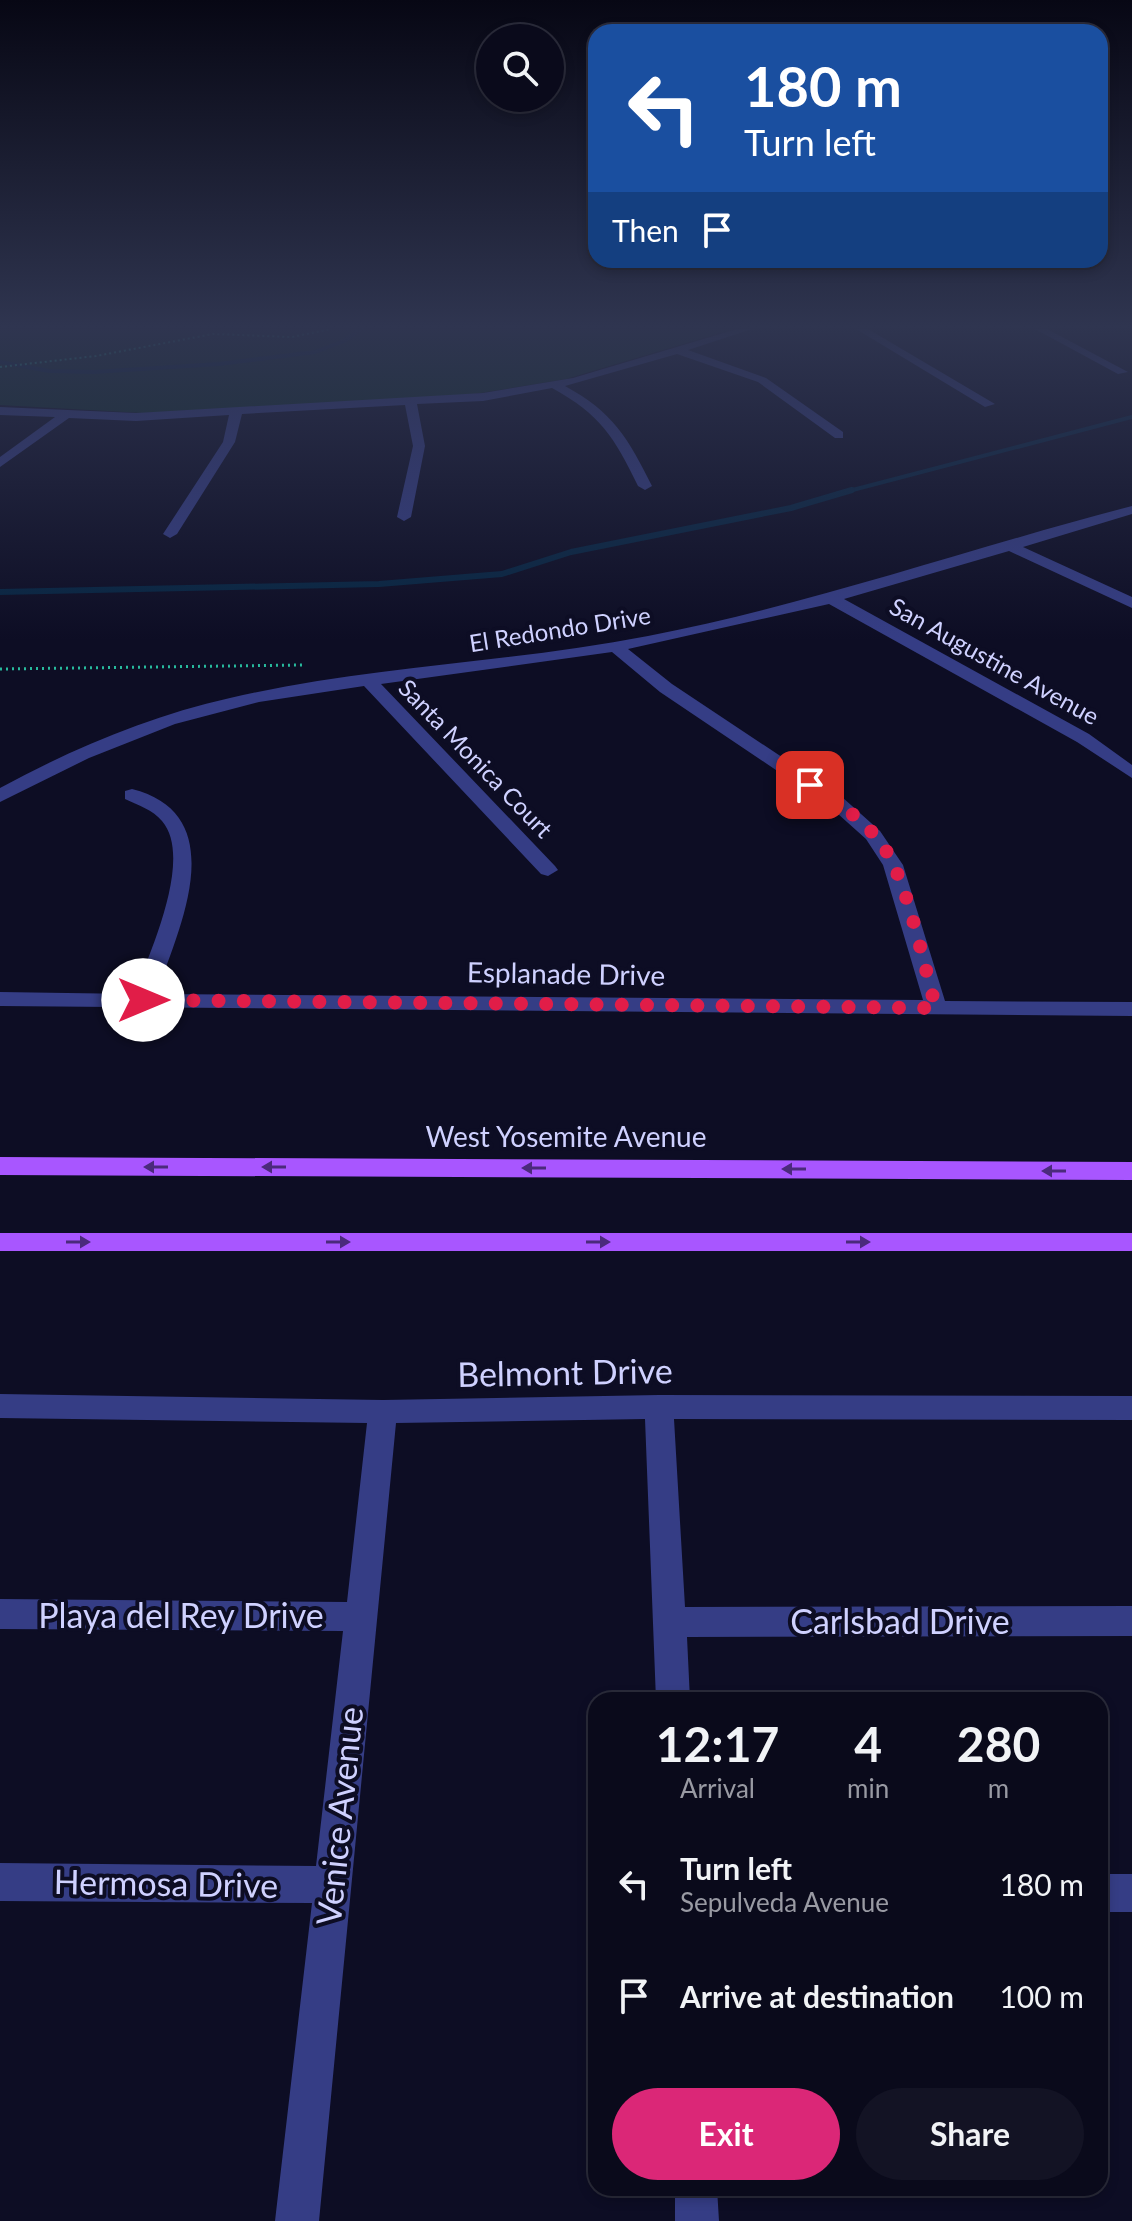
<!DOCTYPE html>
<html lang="en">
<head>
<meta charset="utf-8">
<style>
	:root { --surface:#0a0a1b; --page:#131324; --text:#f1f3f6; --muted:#999aa3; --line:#2a2b3a; --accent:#db2777 }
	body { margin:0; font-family:Lato,sans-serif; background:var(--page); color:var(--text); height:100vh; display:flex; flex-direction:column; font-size:30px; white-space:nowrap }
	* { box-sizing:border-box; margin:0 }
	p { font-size:26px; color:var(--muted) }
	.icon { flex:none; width:44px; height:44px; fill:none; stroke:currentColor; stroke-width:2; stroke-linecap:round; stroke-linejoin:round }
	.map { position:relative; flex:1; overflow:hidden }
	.details { position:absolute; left:588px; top:1692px; width:520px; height:504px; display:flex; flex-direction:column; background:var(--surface); border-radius:24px; box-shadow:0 4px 12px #0003,0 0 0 2px var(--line) }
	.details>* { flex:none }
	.hud { position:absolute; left:588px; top:24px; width:520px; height:244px; border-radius:24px; box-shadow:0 4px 12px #0003,0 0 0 2px var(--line); background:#1a4fa0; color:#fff; overflow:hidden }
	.buttons { position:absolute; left:476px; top:24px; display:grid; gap:16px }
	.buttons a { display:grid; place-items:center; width:88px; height:88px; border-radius:50%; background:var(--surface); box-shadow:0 4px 12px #0003,0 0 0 2px var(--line); font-size:40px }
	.pin { position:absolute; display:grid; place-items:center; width:68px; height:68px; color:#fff; margin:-34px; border-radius:16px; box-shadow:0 4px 12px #0006 }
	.me { position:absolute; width:88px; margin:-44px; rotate:90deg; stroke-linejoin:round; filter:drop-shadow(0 0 6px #0008) }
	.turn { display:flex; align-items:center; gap:28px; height:168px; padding:0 24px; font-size:36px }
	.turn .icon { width:104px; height:104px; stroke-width:2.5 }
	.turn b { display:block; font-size:56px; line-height:68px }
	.then { display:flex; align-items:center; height:76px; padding:0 24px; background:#0003; gap:16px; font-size:30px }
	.eta { display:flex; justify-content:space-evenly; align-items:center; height:136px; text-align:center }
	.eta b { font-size:48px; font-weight:700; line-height:56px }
	.button { display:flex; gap:16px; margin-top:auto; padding:16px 24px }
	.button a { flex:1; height:92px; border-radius:48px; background:var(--accent); color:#fff; font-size:32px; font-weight:700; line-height:92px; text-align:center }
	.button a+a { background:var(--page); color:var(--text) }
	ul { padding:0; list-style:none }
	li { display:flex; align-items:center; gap:24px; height:112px; padding:0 24px }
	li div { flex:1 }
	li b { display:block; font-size:30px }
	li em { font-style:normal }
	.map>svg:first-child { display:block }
	.green { fill:#0f2e29 }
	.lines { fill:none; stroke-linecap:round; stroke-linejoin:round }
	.stream-far1 { stroke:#072542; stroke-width:4 }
	.stream { stroke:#072542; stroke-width:6 }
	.path-far1 { stroke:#28ba9d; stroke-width:2; stroke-dasharray:2 3; stroke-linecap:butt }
	.path { stroke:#28ba9d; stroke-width:3; stroke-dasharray:2 4; stroke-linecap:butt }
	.minor { fill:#353d85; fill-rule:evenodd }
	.major { fill:#a856ff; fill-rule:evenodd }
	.oneway { fill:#4b2a7c }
	.route { stroke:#e11d48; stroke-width:14; stroke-dasharray:0 25.2 }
	.labels { text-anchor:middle; stroke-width:8; stroke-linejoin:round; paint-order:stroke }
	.far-street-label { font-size:24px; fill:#cfd1ff; stroke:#0d0d24 }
	.street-label { font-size:28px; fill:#cfd1ff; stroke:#0d0d24 }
	.near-street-label { font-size:34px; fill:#cfd1ff; stroke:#0d0d24 }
</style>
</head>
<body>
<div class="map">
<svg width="1132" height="2221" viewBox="0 0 1132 2221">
	<rect width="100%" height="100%" fill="#0d0d24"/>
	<path class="green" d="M0,329H733L566,379L468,395L143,413L0,405Z"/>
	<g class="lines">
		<path class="stream-far1" d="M0,362L49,371L94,372L219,364L315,352L344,341L361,329
			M845,492L1132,417"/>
		<path class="stream" d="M0,592L379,584L502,574L571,552L791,508L852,490"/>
		<path class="path-far1" d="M0,367L96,356L213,334L292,337L331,329"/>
		<path class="path" d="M0,669L303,665"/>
		<path class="minor" d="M737,329H752L688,350L766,378L843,432V438H835L758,382L677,354L565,386C613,412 628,438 652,486L645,490L638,486C614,437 601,415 552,388L483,401L417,404L425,446L411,517L404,521L397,517L413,446L405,405L242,414L235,442L177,534L170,538L163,534L223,442L229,415L136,421L69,418L0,467V457L55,417L0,415V407L136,413L483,393L573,378Z
			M856,329H868L995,404L985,407Z
			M1035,329H1047L1128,372L1118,374Z
			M1132,506V514L1023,547L1132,597V608L1009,551L844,599L1089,734L1132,765V778L1077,742L829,604L628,649L672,684L842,797L880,831L903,865L945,1001L1132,1002V1016L0,1006V992L134,994C149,955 194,858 162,821C153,810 138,805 125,799V791L132,789C234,815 179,929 156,994L923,1000L883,865L866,839L828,805L660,692L612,652L381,684L555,866L558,870L548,876L541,874L364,686L259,702L175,724L89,758L0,802V788C72,749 149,716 230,698C367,666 510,663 648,636C813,604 970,548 1132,506Z
			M0,1394L383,1400L659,1395L1132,1396V1420L674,1419L685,1607L1132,1606V1636L687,1637L690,1700H656L645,1419L396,1423L319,2221H275L312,1903L0,1901V1863L316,1866L343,1631L0,1629V1599L347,1602L367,1423L0,1418Z
			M1100,1874H1132V1912H1100Z
			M675,2188H717L719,2221H675Z"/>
		<path class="major" d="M0,1157L1132,1162V1180L0,1175Z
			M0,1233H1132V1251H0Z"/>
	</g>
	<defs><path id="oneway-solid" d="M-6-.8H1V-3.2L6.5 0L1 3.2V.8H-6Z" transform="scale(2)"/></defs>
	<g class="oneway">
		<use href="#oneway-solid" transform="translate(156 1167) rotate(-180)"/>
		<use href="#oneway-solid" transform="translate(274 1167) rotate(-180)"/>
		<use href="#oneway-solid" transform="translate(534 1168) rotate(-180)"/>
		<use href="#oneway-solid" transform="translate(794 1169) rotate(-180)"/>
		<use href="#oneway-solid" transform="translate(1054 1171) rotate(-180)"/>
		<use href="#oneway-solid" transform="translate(78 1242)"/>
		<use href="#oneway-solid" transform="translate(338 1242)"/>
		<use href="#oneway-solid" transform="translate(598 1242)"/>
		<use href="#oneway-solid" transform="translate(858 1242)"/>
	</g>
	<linearGradient id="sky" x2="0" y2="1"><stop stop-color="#070714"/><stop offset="0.51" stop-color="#2f3550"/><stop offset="1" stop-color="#2f3550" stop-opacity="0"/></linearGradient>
	<rect width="1132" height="640" fill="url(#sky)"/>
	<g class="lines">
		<path class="route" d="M143,1000L936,1008C923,963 909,887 885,849C867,821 838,803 810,785"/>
	</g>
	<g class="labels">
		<g class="far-street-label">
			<text transform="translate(560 630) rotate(-9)" y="8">El Redondo Drive</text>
			<text transform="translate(994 662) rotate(29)" y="8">San Augustine Avenue</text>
			<text transform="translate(475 759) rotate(46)" y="8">Santa Monica Court</text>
		</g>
		<g class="street-label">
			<text transform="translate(566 974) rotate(1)" y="10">Esplanade Drive</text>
			<text x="566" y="1147">West Yosemite Avenue</text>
		</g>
		<g class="near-street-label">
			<text transform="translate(565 1373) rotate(-1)" y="12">Belmont Drive</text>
			<text x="181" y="1628">Playa del Rey Drive</text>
			<text x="900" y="1634">Carlsbad Drive</text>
			<text transform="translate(340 1816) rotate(-84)" y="12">Venice Avenue</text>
			<text transform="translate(166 1884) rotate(1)" y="12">Hermosa Drive</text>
		</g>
	</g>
</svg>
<div class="buttons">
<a><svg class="icon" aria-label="search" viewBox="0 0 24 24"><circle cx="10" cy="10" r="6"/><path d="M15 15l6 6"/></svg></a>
</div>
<div class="pin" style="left:810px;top:785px;background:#d93025"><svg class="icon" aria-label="arrive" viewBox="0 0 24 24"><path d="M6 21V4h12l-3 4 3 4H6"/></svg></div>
<svg class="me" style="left:143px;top:1000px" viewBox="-20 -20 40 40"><circle r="19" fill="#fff"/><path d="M0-13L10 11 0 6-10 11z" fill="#e11d48"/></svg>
<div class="hud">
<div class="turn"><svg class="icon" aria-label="left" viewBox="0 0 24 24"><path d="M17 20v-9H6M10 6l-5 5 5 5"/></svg><div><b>180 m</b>Turn left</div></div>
<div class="then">Then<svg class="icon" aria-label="arrive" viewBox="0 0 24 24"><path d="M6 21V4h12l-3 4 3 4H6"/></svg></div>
</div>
<section class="details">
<div class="eta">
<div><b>12:17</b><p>Arrival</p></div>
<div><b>4</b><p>min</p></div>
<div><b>280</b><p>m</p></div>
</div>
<ul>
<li><svg class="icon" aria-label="left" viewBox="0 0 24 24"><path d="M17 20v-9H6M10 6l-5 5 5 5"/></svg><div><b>Turn left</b><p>Sepulveda Avenue</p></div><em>180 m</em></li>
<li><svg class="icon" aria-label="arrive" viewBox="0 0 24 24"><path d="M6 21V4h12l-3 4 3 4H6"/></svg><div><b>Arrive at destination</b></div><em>100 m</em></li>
</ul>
<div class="button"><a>Exit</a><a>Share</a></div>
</section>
</div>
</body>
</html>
